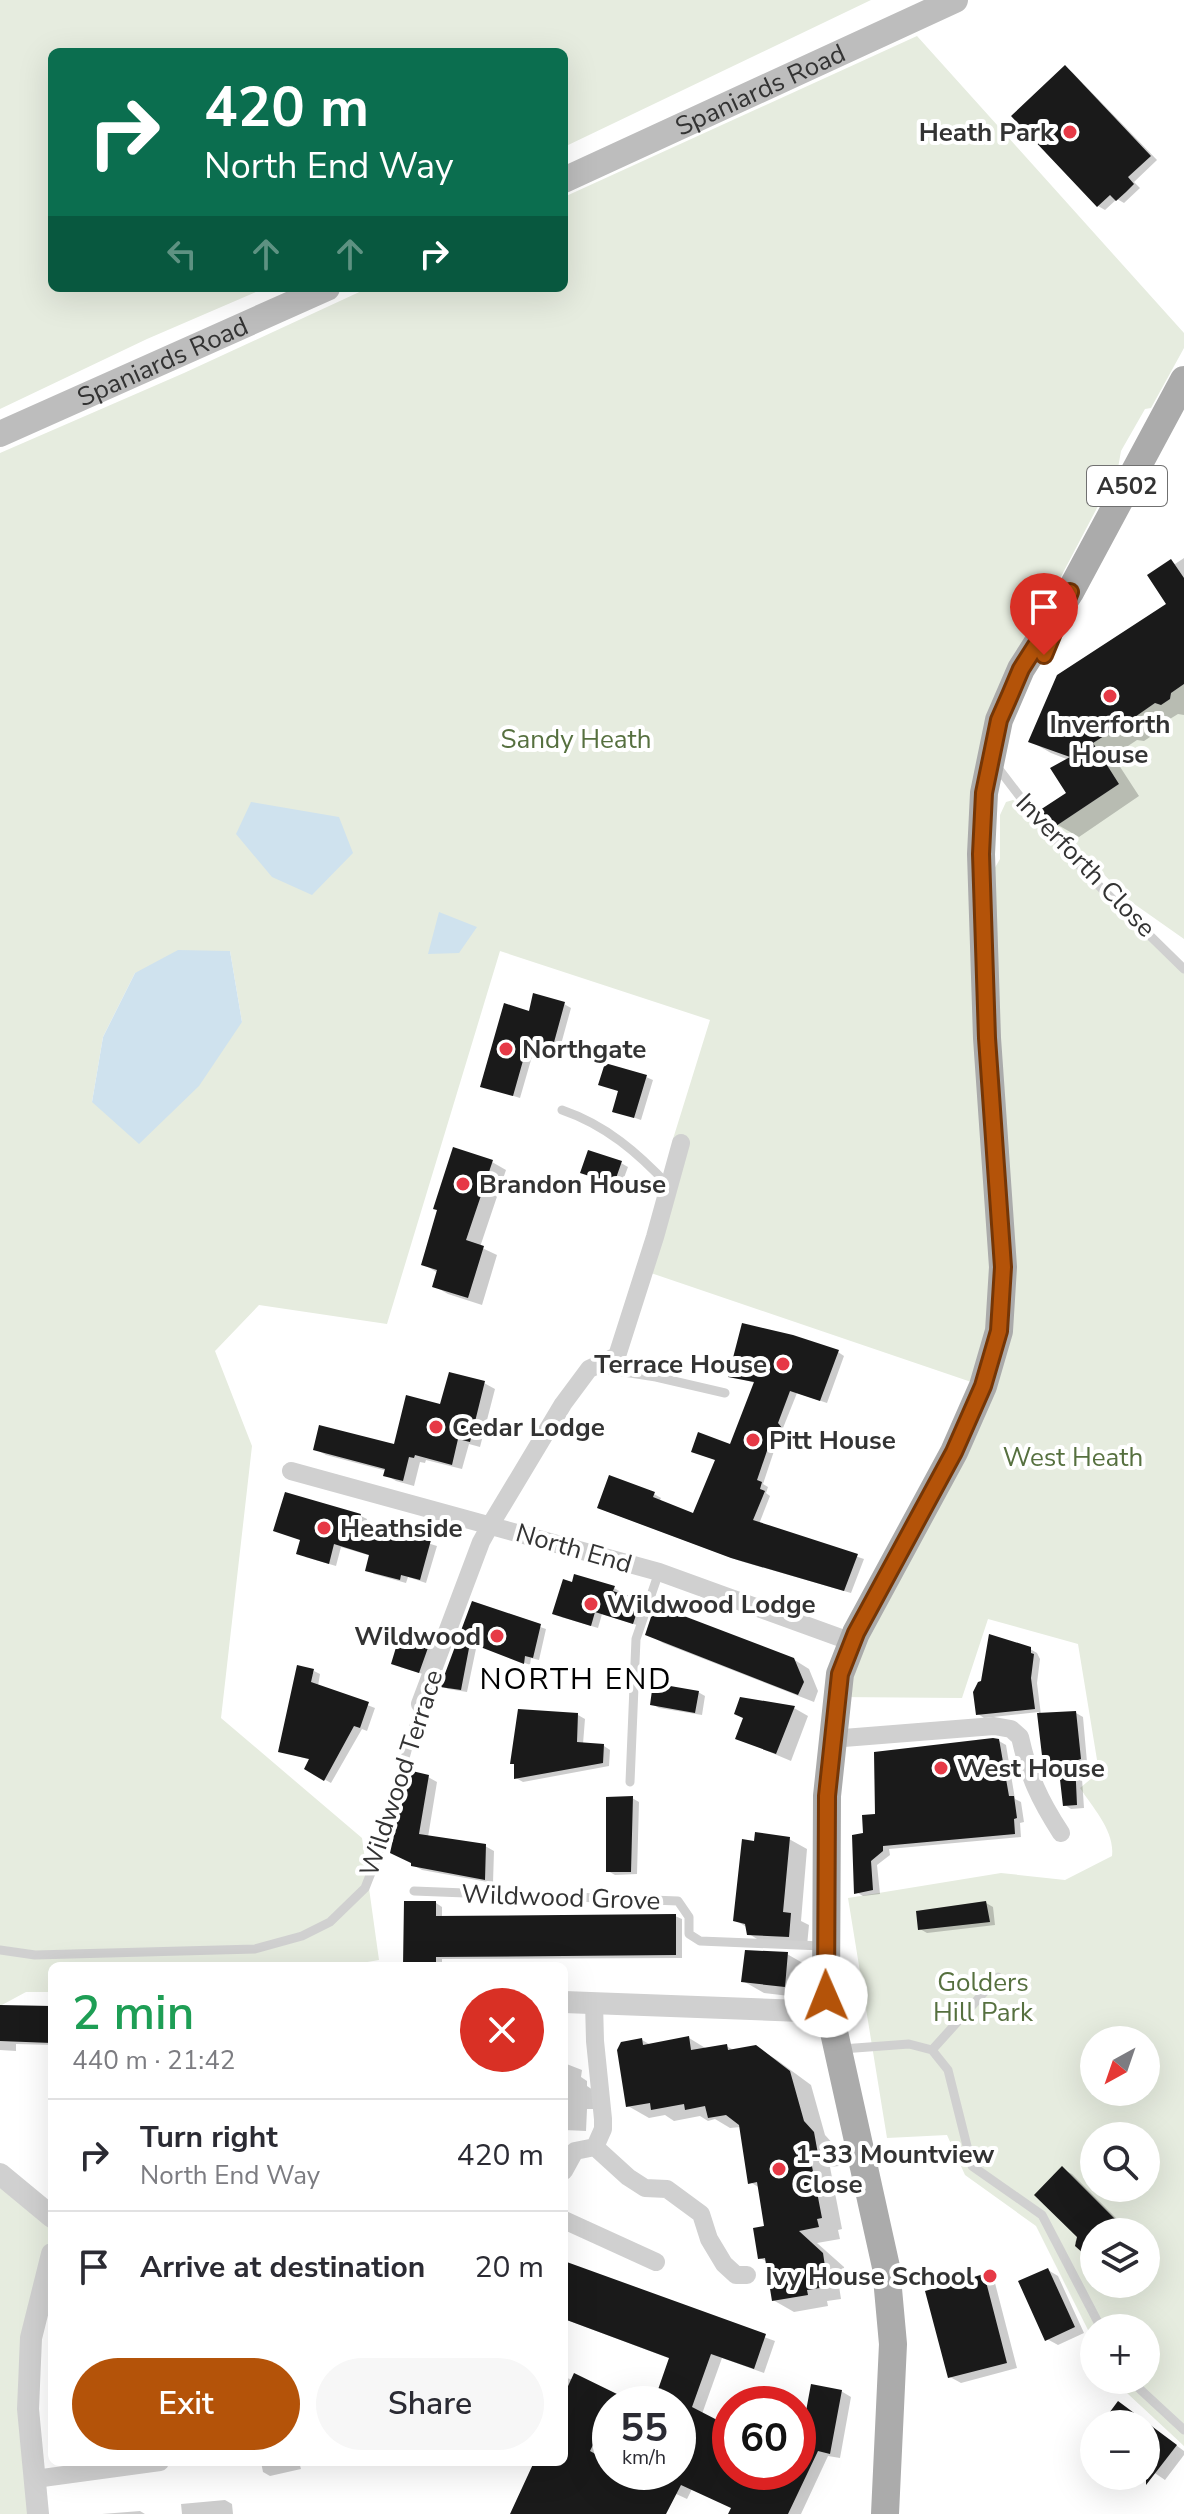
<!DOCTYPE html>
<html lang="en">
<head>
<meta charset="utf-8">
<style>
	:root { --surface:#fff; --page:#f7f7f7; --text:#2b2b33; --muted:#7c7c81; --line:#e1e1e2; --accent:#b45309 }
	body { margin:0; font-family:"Nunito Sans",sans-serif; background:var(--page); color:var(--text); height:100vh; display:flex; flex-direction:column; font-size:30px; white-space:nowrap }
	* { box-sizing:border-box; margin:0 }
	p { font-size:26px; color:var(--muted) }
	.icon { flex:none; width:44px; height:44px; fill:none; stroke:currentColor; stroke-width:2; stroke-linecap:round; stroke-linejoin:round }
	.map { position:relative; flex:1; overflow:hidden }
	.details { position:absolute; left:48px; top:1962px; width:520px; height:504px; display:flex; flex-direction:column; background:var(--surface); border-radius:12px; box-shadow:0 8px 32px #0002 }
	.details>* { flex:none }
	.top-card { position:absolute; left:48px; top:48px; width:520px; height:244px; border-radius:12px; box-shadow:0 8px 32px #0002; background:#0b6e4f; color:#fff; overflow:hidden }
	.needle { width:52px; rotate:220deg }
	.fabs { position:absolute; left:1080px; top:2026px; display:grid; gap:16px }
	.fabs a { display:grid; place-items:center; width:80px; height:80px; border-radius:50%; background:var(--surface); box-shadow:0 8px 32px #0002; font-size:40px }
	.speed { position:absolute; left:592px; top:2386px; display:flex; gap:16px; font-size:40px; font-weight:700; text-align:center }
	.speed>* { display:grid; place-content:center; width:104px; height:104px; border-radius:50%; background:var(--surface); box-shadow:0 8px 32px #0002; line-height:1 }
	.speed small { font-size:20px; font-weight:400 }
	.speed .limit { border:12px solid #d22; background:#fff; color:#111 }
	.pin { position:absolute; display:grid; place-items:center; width:68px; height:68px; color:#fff; margin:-82px -34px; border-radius:50% 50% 50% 0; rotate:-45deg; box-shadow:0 0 8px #0007 }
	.pin .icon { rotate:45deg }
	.me { position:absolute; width:88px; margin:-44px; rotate:359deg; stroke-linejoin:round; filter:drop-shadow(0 0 6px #0008) }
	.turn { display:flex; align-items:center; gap:28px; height:168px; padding:0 24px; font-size:36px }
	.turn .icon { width:104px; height:104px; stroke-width:2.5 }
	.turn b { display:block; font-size:56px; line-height:68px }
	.lanes { display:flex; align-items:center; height:76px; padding:0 24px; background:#0003; justify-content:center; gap:40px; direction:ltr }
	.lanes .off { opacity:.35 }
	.round { display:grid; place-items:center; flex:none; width:84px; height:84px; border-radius:42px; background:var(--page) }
	.headline { display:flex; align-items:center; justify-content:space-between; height:136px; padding:0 24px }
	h1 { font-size:48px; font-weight:600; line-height:60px; color:#1e9e55 }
	.primary-button { display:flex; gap:16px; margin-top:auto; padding:16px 24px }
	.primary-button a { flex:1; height:92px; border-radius:48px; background:var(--accent); color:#fff; font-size:32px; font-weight:600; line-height:92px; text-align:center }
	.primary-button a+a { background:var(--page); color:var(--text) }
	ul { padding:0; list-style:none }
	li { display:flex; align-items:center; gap:24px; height:112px; padding:0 24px; border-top:2px solid var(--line) }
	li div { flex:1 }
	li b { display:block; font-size:30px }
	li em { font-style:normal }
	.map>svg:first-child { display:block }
	.green { fill:#e6ecdf; fill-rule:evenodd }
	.water { fill:#cfe2ee }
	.shadow { fill:#0003 }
	.building { fill:#1a1a1a }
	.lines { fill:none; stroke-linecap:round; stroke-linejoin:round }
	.service { stroke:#d0d0d0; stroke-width:9 }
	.minor { stroke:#d0d0d0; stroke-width:18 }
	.tertiary { stroke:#d0d0d0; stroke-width:22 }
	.secondary { stroke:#bdbdbd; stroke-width:26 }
	.primary { stroke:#ababab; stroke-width:28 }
	.route-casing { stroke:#753606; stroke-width:20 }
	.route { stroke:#b45309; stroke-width:14 }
	.poi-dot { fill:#e63946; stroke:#fff; stroke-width:3 }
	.labels { text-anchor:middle; stroke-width:8; stroke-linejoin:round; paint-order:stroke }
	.shield { fill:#fff; stroke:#707070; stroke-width:2 }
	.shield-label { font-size:24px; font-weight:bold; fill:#333 }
	.street-label { font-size:26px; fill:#333; stroke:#fff }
	.poi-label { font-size:26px; font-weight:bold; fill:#333; stroke:#fff; text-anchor:start }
	.park-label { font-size:26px; fill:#56703f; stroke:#fff }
	.quarter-label { font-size:30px; letter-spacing:2px; fill:#000; stroke:#fff }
</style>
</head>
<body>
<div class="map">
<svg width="1184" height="2514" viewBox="0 0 1184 2514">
	<rect width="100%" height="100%" fill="#fff"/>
	<path class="green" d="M0,0H871L564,147V52H52V288H265L147,339L0,409Z
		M917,36L1184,333V348L1151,408L1145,409L1121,451L1118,468L1045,607L999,720L983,888L1000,859V815L1006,802L1013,800L1025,807L1184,969V2446L1113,2380H1146V2328H1094V2342L1036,2226L965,2175L947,2135L887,2138L848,1898L1001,1873L1065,1880L1112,1856C1115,1831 1093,1808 1080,1788L1099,1772L1078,1644L988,1619L962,1698L837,1697L983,1386L648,1272L673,1139L710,1020L500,951L387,1324L259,1305L215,1351L252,1446L221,1718L362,1838L379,1960L344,1966H52V1992H26L0,2006V453L184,373L368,288H564V197ZM230,951L242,1022L92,1102L103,1037L135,973ZM1094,2040H1146V2092H1094ZM1094,2136H1146V2188H1094ZM1094,2232H1146V2284H1094Z
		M1184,684V939L1130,901L1056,826L1119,784L1093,743L1115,729L1122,730L1132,719L1155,703L1161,704L1170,699L1171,693Z
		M0,2174L52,2217V2254L31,2338L39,2514H0Z"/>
	<path class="water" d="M251,802L339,817L353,853L312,895L272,877L236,834Z
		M439,912L477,927L459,953L428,954Z
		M178,950L230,951L242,1022L199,1086L139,1144L92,1102L103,1037L135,973Z"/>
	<path class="shadow" d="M1066,68L1072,72L1157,160L1134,182L1140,188L1124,203L1117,199L1105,210L1098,206L1014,116Z
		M1184,558V715L1178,714L1152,730L1150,737L1144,741L1137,740L1113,756L1139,796L1079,837L1058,825L1069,794V760L1051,753L1030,741L1168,604L1171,562L1175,564Z
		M564,1004L571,1008L557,1059L533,1053L520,1098L482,1086L530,1013Z
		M646,1077L653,1080L641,1120L615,1111Z
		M492,1162L506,1170L480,1247L497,1255L482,1305L448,1294L434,1286L438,1273L423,1264Z
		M621,1163L628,1167L621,1186L589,1176Z
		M838,1352L844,1356L827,1403L797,1393L783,1428L789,1434L786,1442L776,1445L763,1484L768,1487L766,1493L770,1496L759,1524L864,1559L851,1593L740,1561L606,1511L654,1494L661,1498L659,1502L694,1515L731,1447L755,1383L731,1376Z
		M484,1383L495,1389L480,1447L469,1444L462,1469L426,1460L425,1463L420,1462L414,1486L396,1481L386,1475L387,1471L326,1455L315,1449L396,1447L442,1406Z
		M286,1494L361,1516L367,1519L366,1524L437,1546L426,1583L408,1577L406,1583L374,1574L368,1570L371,1556L341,1547L336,1566L305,1557L302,1540L275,1530Z
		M614,1588L621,1592L620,1595L647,1606L640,1626L602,1614L598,1628L561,1617Z
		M473,1604L546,1629L539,1660L531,1658L530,1665L477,1644L467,1692L448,1689L442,1686Z
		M648,1634L793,1659L809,1669L818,1691L814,1702L663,1643Z
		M401,1637L435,1651L426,1675L400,1667Z
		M1030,1649L1037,1653L1040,1659L1037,1683L1041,1715L1076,1713L1083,1717L1087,1762L1081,1764L1084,1808L1071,1809L1065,1805L1060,1766H1052L1045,1762L1039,1712L984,1718L978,1714Z
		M314,1671L320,1674L318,1686L375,1708L367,1731L362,1729L331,1783L306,1769L311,1760L280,1751Z
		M698,1692L705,1696L702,1715L659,1708L652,1704Z
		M794,1708L808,1716L791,1761L737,1738Z
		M578,1715L585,1719L583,1744L604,1746L610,1750L609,1766L523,1782L516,1778Z
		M999,1741L1006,1745L1015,1799L1021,1802L1024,1822L1020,1823L1021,1837L889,1849L890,1855L877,1865L880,1894L863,1896L856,1892L865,1835L877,1816Z
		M428,1777L437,1782L428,1837L485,1846L494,1851L493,1883L422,1870L413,1865Z
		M632,1798L639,1802L637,1874L615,1875L608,1871Z
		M789,1839L807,1849L801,1921L809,1925L807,1946L767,1945L749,1934L748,1928L735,1920L756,1843Z
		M436,1903L442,1907V1918L675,1916L682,1919V1958L442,1959V1966H405Z
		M986,1903L993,1907L995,1925L927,1933L920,1929Z
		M787,1954L808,1966L806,1998L764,1993L743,1981Z
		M52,2008V2045L16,2044V2051L0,2050V2009Z
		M689,2038L707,2049L726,2046L736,2051L756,2047L777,2060L811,2085L825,2135L835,2146L839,2166L830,2167L842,2229L838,2230L840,2239L817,2243L844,2267L846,2285L839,2286L841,2299L827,2301L828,2306L794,2312L773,2300L768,2262L760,2258L766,2228L760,2188L750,2182L741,2127L730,2128L715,2119L708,2121L700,2116L674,2121L665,2115L649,2118L628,2106L642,2040L651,2045Z
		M564,2063L582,2070L581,2077L587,2081V2086L593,2090V2109H587L586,2131L564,2130Z
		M1062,2169L1072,2174L1130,2232H1094V2261L1075,2242L1080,2237Z
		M564,2264L775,2341L764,2373L722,2358L702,2414L730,2429L723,2442L730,2445V2472H798V2439L806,2424L841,2391L851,2397L840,2458L828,2456L801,2514H730L733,2508L692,2489L687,2499L629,2472H678V2404H610V2472L660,2514H512L536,2462H564V2377L573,2380L575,2376L634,2404L640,2391L657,2400L671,2359L564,2319Z
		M1048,2270L1058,2276L1084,2333L1058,2345L1047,2339Z
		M984,2277L995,2283L1017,2368L961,2383L950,2377Z
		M1119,2403L1184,2451V2455L1165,2480L1146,2467V2424H1103Z
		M261,2462H299L301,2469L270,2476L263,2472Z
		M225,2500L232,2504L233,2514H182L181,2504Z
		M140,2511L145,2514H102Z"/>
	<path class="building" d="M1065,65L1151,156L1128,177L1134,184L1126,192L1116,201L1110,195L1097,207L1011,116Z
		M1171,559L1184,578V684L1171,693L1170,699L1161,705L1155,703L1132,719L1129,726L1122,730L1115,729L1093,743L1119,784L1056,826L1040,810L1066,793L1050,768L1070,757L1028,742L1057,675L1166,604L1147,575Z
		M533,993L565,1002L550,1057L526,1050L513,1096L480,1087L504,1003L529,1011Z
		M605,1063L647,1075L634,1118L612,1112L618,1091L598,1085Z
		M453,1147L493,1160L466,1240L484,1246L468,1298L432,1287L437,1270L421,1265L437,1210L433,1209Z
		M588,1150L622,1161L614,1184L580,1173Z
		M742,1323L793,1335L839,1350L820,1401L790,1391L778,1423L783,1429L779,1439L770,1442L757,1480L762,1482L760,1489L765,1491L753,1520L858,1554L844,1591L731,1558L597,1508L609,1475L655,1492L653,1497L693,1513L715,1460L691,1452L698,1432L730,1444L754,1382L728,1377Z
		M449,1372L485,1381L470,1442L458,1439L452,1465L415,1455L414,1458L409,1457L403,1481L383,1476L385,1469L313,1450L319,1425L394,1444L406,1395L440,1404Z
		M285,1492L361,1514L359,1520L431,1540L420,1580L401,1575L400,1580L365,1571L369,1555L334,1544L329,1564L296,1554L300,1540L273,1531Z
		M574,1574L615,1586L613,1591L641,1600L633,1624L595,1612L591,1626L552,1614L563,1579L572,1582Z
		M472,1601L541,1624L533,1658L525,1656L524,1664L470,1643L461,1690L440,1687Z
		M655,1605L794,1658L804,1682L798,1695L645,1635Z
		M400,1634L429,1645L419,1673L391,1664Z
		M989,1634L1031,1647V1653L1034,1654L1031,1678L1035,1709L976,1715L973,1692L978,1682L981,1681Z
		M297,1665L314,1669L311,1682L369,1702L360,1728L354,1726L324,1781L304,1769L309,1759L278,1752Z
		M653,1683L699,1691L695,1713L650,1705Z
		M740,1697L795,1706L776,1754L735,1739L743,1718L734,1714Z
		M518,1709L578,1713L577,1742L604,1744L603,1763L514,1779V1764H510Z
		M1076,1711L1081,1759L1075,1761L1077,1805L1063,1806L1058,1762L1043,1764L1037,1713Z
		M993,1738L999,1739L1009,1796H1014L1017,1818L1014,1819L1015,1834L883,1846V1851L871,1861L873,1890L854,1894L852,1835L863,1833L862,1815L875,1814L874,1752Z
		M412,1771L429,1775L419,1834L486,1844L485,1880L411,1866V1863L390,1853L398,1817Z
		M633,1796L631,1872H606V1797Z
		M755,1832L790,1837L783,1912L791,1913L789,1937L747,1935L745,1924L733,1921L742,1839L754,1841Z
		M404,1901H436V1916L676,1914V1955L436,1957V1966H403Z
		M986,1901L990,1922L918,1930L916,1911Z
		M745,1950L788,1952L785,1987L741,1982Z
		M0,2005L52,2006V2043L0,2041Z
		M689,2036L691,2050L727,2044L728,2050L756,2045L790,2071L804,2121L814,2132L818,2154L810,2156L822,2218L817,2219L819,2227L799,2231L823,2253L826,2273L818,2274L820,2288L807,2290L808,2295L772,2301L765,2258L758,2259L753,2228L764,2226L757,2182L748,2184L739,2125L726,2115L708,2118L705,2106L685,2110L684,2104L651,2110L650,2103L626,2107L617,2050L621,2042L642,2038L643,2045Z
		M1062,2166L1128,2232H1094V2263L1075,2246L1077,2237L1034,2195Z
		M564,2261L766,2334L754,2369L711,2354L692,2407L721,2422L714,2435L730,2443V2472H798V2421L804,2422L811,2384L842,2390L830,2454L818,2451L788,2514H728L731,2508L681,2485L666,2514H510L534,2462H564V2395L574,2373L617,2394L613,2404H610V2410L590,2451L610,2462V2472H678V2404H653L669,2358L564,2319Z
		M1048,2268L1075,2327L1045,2341L1018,2281Z
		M984,2274L1007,2363L948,2378L925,2291Z
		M1118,2401L1177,2445L1146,2485V2424H1101Z"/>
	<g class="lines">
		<path class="service" d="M995,764L1040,823L1089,876L1184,969
			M562,1110C606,1125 638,1153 669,1186
			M598,1368L656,1377L725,1393
			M630,1782L636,1639L659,1572
			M414,1891L678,1901L689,1917V1934L700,1941L822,1946
			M0,1950L35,1955L255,1949L302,1936L330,1922L365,1888L378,1855L420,1704
			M842,2049L909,2044L932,2050L948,2070L972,2166L1042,2215L1101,2328
			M932,2050L998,1977
			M1130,2380L1184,2430"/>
		<path class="minor" d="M291,1471L659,1572L852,1642
			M420,1704L481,1542L491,1524L563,1404L589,1369L617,1356L655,1237L681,1143
			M831,1739L994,1726L1011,1729L1020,1737C1029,1777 1039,1799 1061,1833
			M594,2002L595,2041L603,2119V2129L595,2147L628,2177L645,2188L667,2189L701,2214L709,2239L724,2264L736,2275H747
			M564,2171L575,2151L595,2147
			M564,2220L656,2262
			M35,2479L160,2462"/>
		<path class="tertiary" d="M564,2002L828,2012
			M0,2174L52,2217
			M38,2514L28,2409L31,2338L52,2254"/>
		<g class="secondary">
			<path id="s1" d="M564,180L955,0"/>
			<path id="s2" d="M0,434L327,288"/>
		</g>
		<path class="primary" d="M885,2514L893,2344L886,2267L826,1996L827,1796L840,1674L856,1633L954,1452L983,1386L999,1331L1003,1267L987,1038L981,854L984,793L999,720L1021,669L1070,592L1184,380"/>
	</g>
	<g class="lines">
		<defs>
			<path id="route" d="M826,1996L827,1796L840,1674L856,1633L954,1452L983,1386L999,1331L1003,1267L987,1038L981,854L984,793L999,720L1010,695L1021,669L1070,592L1044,655"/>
		</defs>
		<use href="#route" class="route-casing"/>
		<use href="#route" class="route"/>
	</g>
	<g class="poi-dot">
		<circle cx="1070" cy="132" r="8"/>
		<circle cx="1110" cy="696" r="8"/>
		<circle cx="506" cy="1049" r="8"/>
		<circle cx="463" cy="1184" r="8"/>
		<circle cx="783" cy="1364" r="8"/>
		<circle cx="436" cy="1427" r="8"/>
		<circle cx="753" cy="1440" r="8"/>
		<circle cx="324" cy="1528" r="8"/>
		<circle cx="591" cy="1604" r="8"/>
		<circle cx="497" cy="1636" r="8"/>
		<circle cx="941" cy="1768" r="8"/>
		<circle cx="779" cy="2169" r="8"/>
		<circle cx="990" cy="2276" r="8"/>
	</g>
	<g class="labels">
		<rect class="shield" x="1087" y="466" width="80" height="40" rx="6"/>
		<g class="shield-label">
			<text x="1127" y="494">A502</text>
		</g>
		<g class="street-label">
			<text dy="9" stroke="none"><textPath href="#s1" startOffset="216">Spaniards Road</textPath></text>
			<text dy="9" stroke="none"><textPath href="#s2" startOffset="178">Spaniards Road</textPath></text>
			<text transform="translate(1086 865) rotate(46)" y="9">Inverforth Close</text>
			<text transform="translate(574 1548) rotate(16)" y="9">North End</text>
			<text transform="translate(401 1773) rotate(-72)" y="9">Wildwood Terrace</text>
			<text transform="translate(561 1897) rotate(2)" y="9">Wildwood Grove</text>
		</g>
		<g class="poi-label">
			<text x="1054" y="141" text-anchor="end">Heath Park</text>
			<text x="1110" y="733" text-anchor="middle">Inverforth<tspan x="1110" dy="30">House</tspan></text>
			<text x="522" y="1058">Northgate</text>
			<text x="479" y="1193">Brandon House</text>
			<text x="767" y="1373" text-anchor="end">Terrace House</text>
			<text x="452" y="1436">Cedar Lodge</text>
			<text x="769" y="1449">Pitt House</text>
			<text x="340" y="1537">Heathside</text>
			<text x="607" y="1613">Wildwood Lodge</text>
			<text x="481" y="1645" text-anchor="end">Wildwood</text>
			<text x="957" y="1777">West House</text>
			<text x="795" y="2163">1-33 Mountview<tspan x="795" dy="30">Close</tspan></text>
			<text x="974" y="2285" text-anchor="end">Ivy House School</text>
		</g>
		<g class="park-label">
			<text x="576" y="748">Sandy Heath</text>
			<text x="1073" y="1466">West Heath</text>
			<text x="983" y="1991">Golders<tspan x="983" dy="30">Hill Park</tspan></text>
		</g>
		<g class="quarter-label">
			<text x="576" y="1689">NORTH END</text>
		</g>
	</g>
</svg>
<div class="fabs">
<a><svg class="needle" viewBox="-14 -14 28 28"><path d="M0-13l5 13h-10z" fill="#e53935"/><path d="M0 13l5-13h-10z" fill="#7c7c81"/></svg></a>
<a><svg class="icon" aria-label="search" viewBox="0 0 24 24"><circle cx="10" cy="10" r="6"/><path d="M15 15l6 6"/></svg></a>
<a><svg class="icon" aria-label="layers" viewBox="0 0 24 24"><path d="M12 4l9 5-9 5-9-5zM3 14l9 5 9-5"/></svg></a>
<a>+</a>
<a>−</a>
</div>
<div class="speed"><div>55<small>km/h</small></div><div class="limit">60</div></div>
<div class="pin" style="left:1044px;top:655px;background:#d93025"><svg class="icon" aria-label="arrive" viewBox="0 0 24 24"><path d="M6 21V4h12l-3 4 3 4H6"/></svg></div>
<svg class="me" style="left:826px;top:1996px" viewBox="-20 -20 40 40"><circle r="19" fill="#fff"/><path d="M0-13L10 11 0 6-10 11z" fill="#b45309"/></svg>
<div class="top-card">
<div class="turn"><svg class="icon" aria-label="right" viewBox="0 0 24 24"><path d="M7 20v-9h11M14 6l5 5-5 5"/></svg><div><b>420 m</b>North End Way</div></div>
<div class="lanes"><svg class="icon off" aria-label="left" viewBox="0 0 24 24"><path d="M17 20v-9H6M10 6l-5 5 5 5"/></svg><svg class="icon off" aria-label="ahead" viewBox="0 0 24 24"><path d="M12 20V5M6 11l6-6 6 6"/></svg><svg class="icon off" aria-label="ahead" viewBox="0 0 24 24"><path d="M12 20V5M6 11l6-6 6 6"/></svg><svg class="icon" aria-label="right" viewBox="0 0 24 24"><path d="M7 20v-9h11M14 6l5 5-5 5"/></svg></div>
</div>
<section class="details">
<div class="headline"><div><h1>2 min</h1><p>440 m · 21:42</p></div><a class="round" style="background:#d93025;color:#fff"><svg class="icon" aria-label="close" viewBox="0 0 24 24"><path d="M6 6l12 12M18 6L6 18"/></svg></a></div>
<ul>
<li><svg class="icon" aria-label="right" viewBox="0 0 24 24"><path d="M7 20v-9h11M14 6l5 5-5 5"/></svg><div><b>Turn right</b><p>North End Way</p></div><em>420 m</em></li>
<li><svg class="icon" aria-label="arrive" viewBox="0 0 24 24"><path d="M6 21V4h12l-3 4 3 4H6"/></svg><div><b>Arrive at destination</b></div><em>20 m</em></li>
</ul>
<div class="primary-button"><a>Exit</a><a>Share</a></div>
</section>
</div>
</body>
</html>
